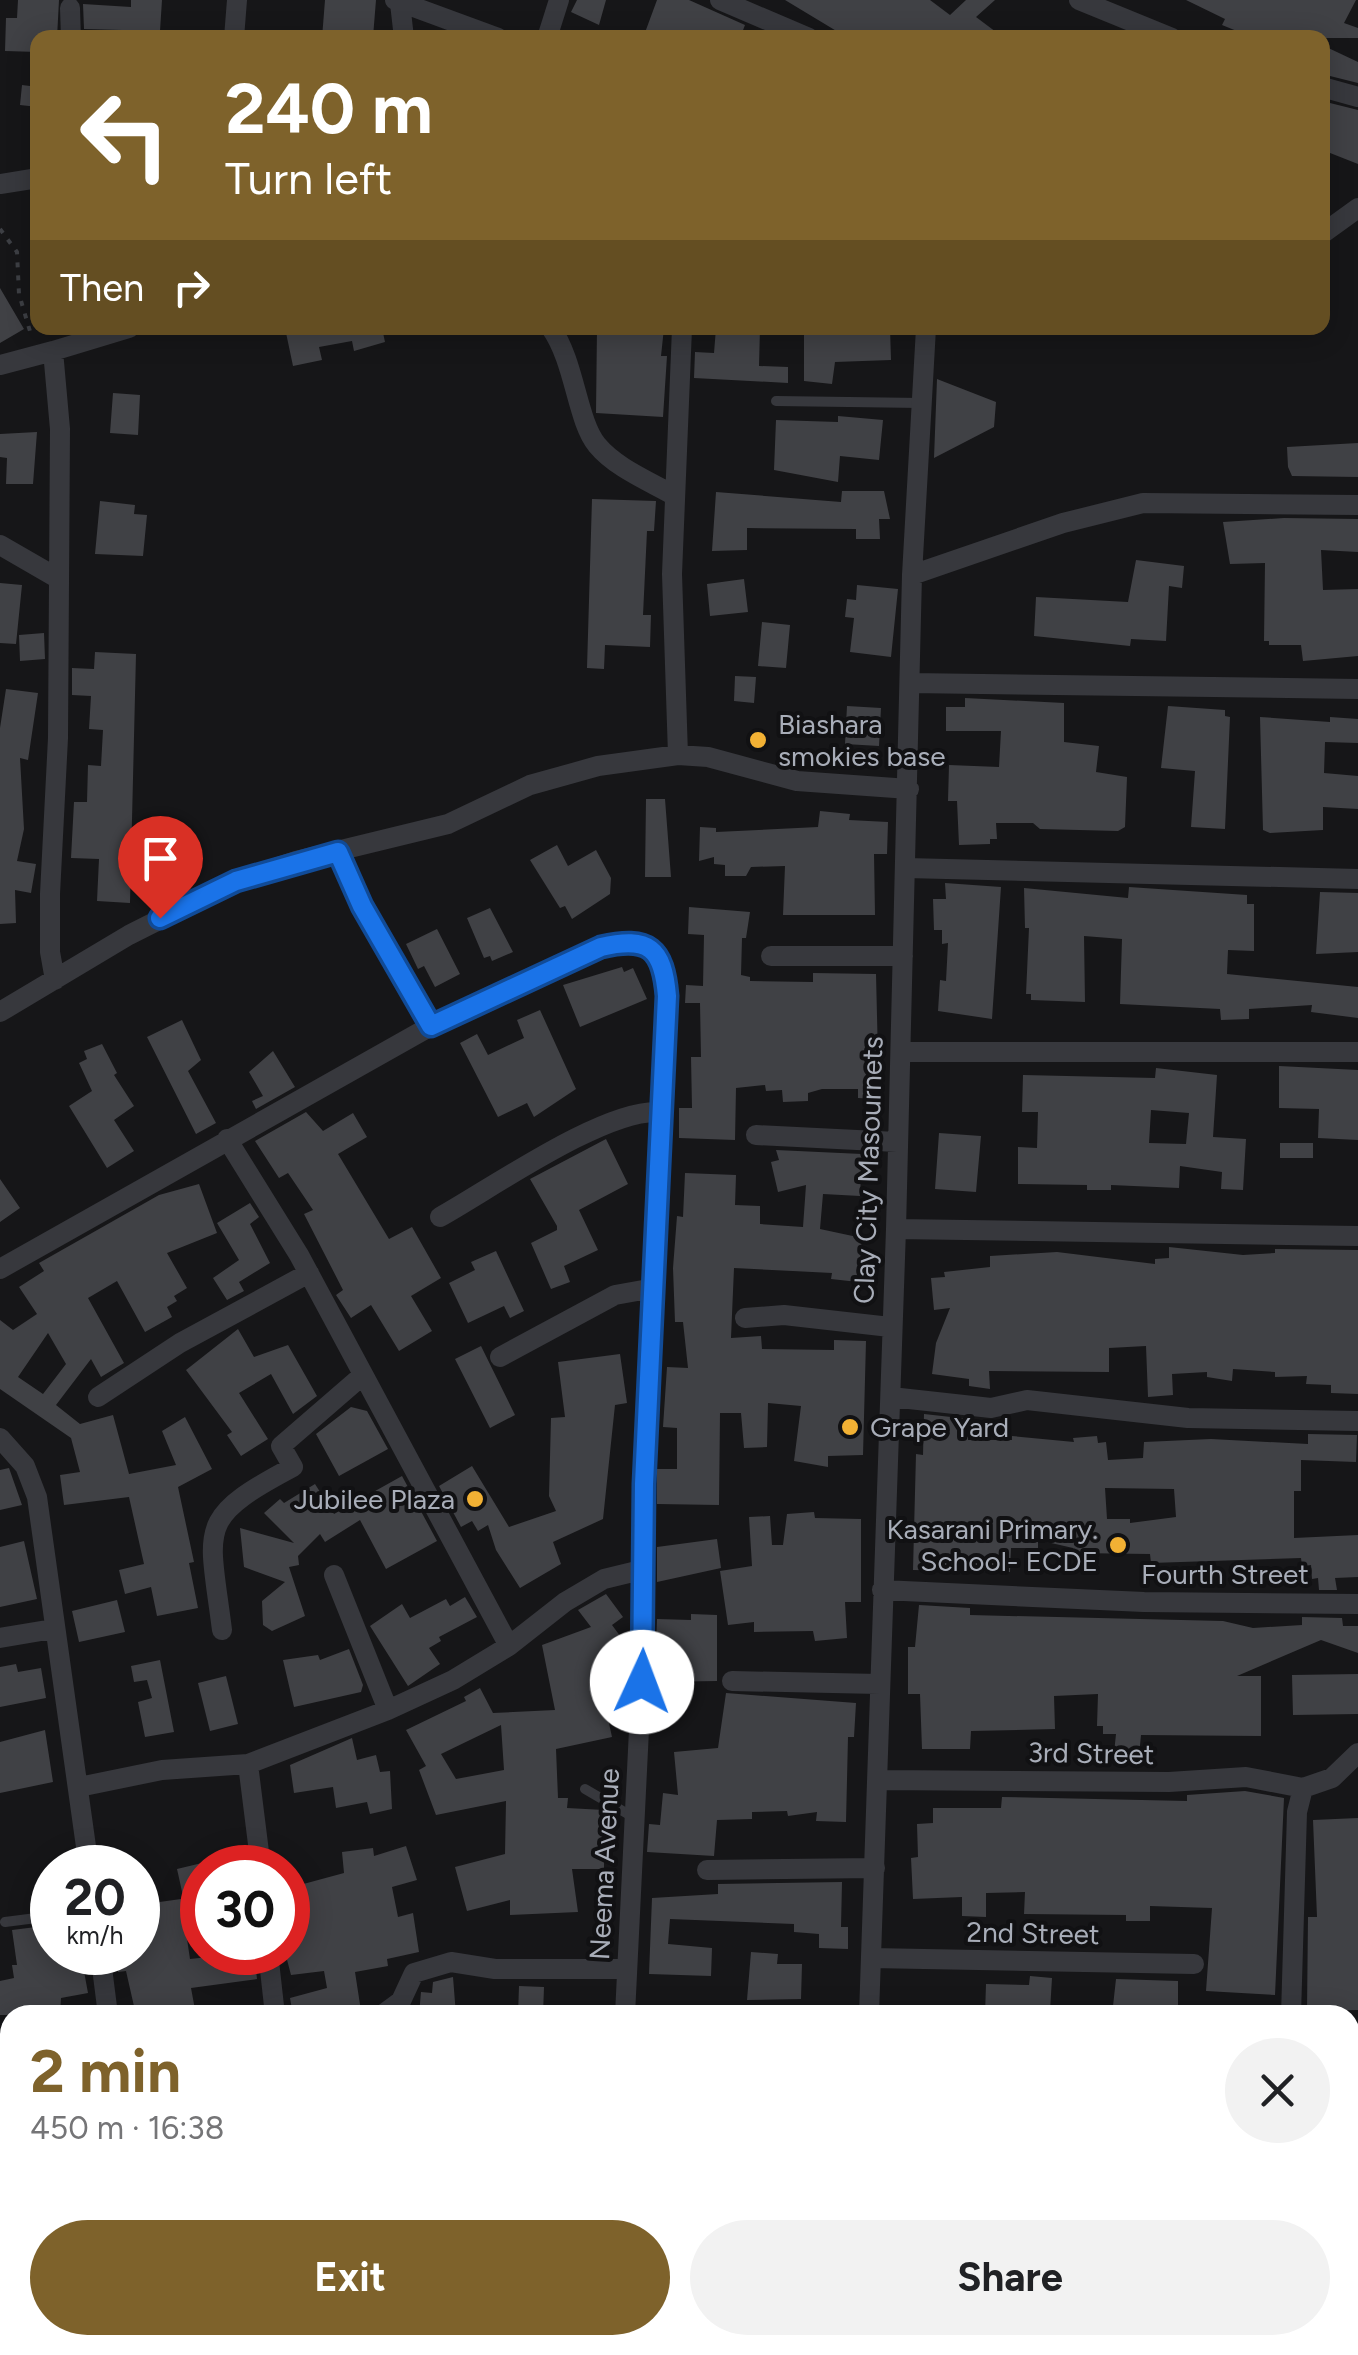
<!DOCTYPE html>
<html lang="en">
<head>
<meta charset="utf-8">
<style>
	:root { --surface:#fff; --page:#f2f2f2; --text:#202124; --muted:#757577; --accent:#7e622b }
	body { margin:0; font-family:Figtree,sans-serif; background:var(--page); color:var(--text); height:100vh; display:flex; flex-direction:column; font-size:38px; white-space:nowrap }
	* { box-sizing:border-box; margin:0 }
	p { font-size:32px; color:var(--muted) }
	.icon { flex:none; width:55px; height:55px; fill:none; stroke:currentColor; stroke-width:2; stroke-linecap:round; stroke-linejoin:round }
	.map { position:relative; flex:1; overflow:hidden }
	.sheet { position:absolute; left:0px; top:2005px; width:1360px; height:350px; display:flex; flex-direction:column; background:var(--surface); border-radius:30px 30px 0 0; box-shadow:0 5px 25px #0003 }
	.sheet>* { flex:none }
	.hud { position:absolute; left:30px; top:30px; width:1300px; height:305px; border-radius:20px; box-shadow:0 5px 25px #0003; background:#7e622b; color:#fff; overflow:hidden }
	.speed { position:absolute; left:30px; top:1845px; display:flex; gap:20px; font-size:50px; font-weight:700; text-align:center }
	.speed>* { display:grid; place-content:center; width:130px; height:130px; border-radius:50%; background:var(--surface); box-shadow:0 5px 25px #0003; line-height:1 }
	.speed small { font-size:25px; font-weight:400 }
	.speed .limit { border:15px solid #d22; background:#fff; color:#111 }
	.pin { position:absolute; display:grid; place-items:center; width:85px; height:85px; color:#fff; margin:-102px -42px; border-radius:50% 50% 50% 0; rotate:-45deg; box-shadow:0 0 10px #0007 }
	.pin .icon { rotate:45deg }
	.me { position:absolute; width:110px; margin:-55px; rotate:2deg; stroke-linejoin:round; filter:drop-shadow(0 0 8px #0008) }
	.turn { display:flex; align-items:center; gap:35px; height:210px; padding:0 30px; font-size:45px }
	.turn .icon { width:130px; height:130px; stroke-width:2.5 }
	.turn b { display:block; font-size:70px; line-height:85px }
	.then { display:flex; align-items:center; height:95px; padding:0 30px; background:#0003; gap:20px; font-size:38px }
	.round { display:grid; place-items:center; flex:none; width:105px; height:105px; border-radius:52px; background:var(--page) }
	.headline { display:flex; align-items:center; justify-content:space-between; height:170px; padding:0 30px }
	h1 { font-size:60px; font-weight:700; line-height:75px; color:var(--accent) }
	.action { display:flex; gap:20px; margin-top:auto; padding:20px 30px }
	.action a { flex:1; height:115px; border-radius:60px; background:var(--accent); color:#fff; font-size:40px; font-weight:700; line-height:115px; text-align:center }
	.action a+a { background:var(--page); color:var(--text) }
	.map>svg:first-child { display:block }
	.building { fill:#404145; fill-rule:evenodd }
	.lines { fill:none; stroke-linecap:round; stroke-linejoin:round }
	.path { stroke:#3d3f44; stroke-width:4; stroke-dasharray:5 8; stroke-linecap:butt }
	.service { stroke:#37383d; stroke-width:10 }
	.minor { stroke:#37383d; stroke-width:20 }
	.route-casing { stroke:#114b97; stroke-width:25 }
	.route { stroke:#1a73e8; stroke-width:18 }
	.poi-dot { fill:#f2b134; stroke:#111113; stroke-width:4 }
	.labels { text-anchor:middle; stroke-width:8; stroke-linejoin:round; paint-order:stroke }
	.poi-label { font-size:28px; fill:#a8adb8; stroke:#111113; text-anchor:start }
	.street-label { font-size:28px; fill:#a8adb8; stroke:#111113 }
</style>
</head>
<body>
<div class="map">
<svg width="1358" height="2355" viewBox="0 0 1358 2355">
	<rect width="100%" height="100%" fill="#161618"/>
	<path class="building" d="M18,0H59L57,38H38V52L5,51L6,18H17Z
		M131,0H162L160,31L84,29L83,4L131,7Z
		M325,0H376L373,37L322,38Z
		M577,0H606L599,25L571,12Z
		M657,0H689L745,25L740,38H643Z
		M785,0H930L950,15L966,0H995L976,17L1004,38H848Z
		M1186,0H1356L1344,23L1358,28V38H1254L1222,25L1225,19Z
		M1322,45L1358,62V83L1322,74Z
		M22,85L38,87V107L20,105Z
		M1322,101L1358,110V164L1325,151L1330,137L1322,133Z
		M0,288L24,329L0,343Z
		M285,328H382L385,342L354,351L352,341L319,347L322,360L293,366Z
		M597,328H664L661,356H667L663,417L596,413Z
		M716,328H760L759,366L788,367V383L694,378L695,352L714,353Z
		M804,328H890L891,360L835,362L832,384L804,381Z
		M937,379L996,402L994,427L934,458Z
		M113,393L140,395L138,435L110,433Z
		M838,416L883,420L879,460L840,456L838,482L774,470L776,420L838,422Z
		M37,432L33,484H6L7,458L0,457V434Z
		M1358,443V477L1292,476L1288,467L1287,447Z
		M842,491H884L890,519H879L880,539H856V529L747,528V550L712,551L716,492L841,502Z
		M592,499L656,501L654,531H647L643,615H651L650,647L605,645L604,669L587,668Z
		M100,501L135,505L134,514L147,515L143,556L95,554Z
		M1284,518L1358,519V552L1321,550L1323,590L1358,589V656L1303,661L1301,645H1269V641H1264L1265,563L1230,564L1223,522Z
		M1136,560L1184,566L1182,588L1169,586L1166,641L1131,639L1130,646L1034,636L1036,597L1128,602Z
		M744,579L748,612L710,616L707,584Z
		M0,583L22,585L16,644L0,643Z
		M857,585L898,589L891,657L850,652L854,618L845,617L847,599L856,600Z
		M762,622L790,625L786,668L758,666Z
		M44,633L45,659L20,661L19,635Z
		M95,652L136,654L130,903L97,901L99,859L71,858L74,802H87L88,765L101,766L103,730L89,729L91,696L72,695V668L94,669Z
		M735,676L756,677L754,703L734,701Z
		M6,689L38,693L28,760L20,758L24,829L17,861L36,864L31,893L15,890L16,923L0,924V728Z
		M965,698L1064,703V742L1099,746L1096,772L1127,777L1125,827L1118,831L1040,829L1033,823H996L997,839H990V844L959,845L957,801H948L949,765L999,767L1001,731H946V707H965Z
		M847,706L881,708L879,746L845,744Z
		M1168,706L1225,710V716L1230,717L1225,829L1191,827L1195,771L1161,768Z
		M1260,717L1330,722V717L1358,719V743L1325,742L1324,773L1358,776V809L1323,807V830L1270,833L1263,830Z
		M646,799H665L671,877H645Z
		M820,811L850,814L849,820L888,822L887,854H874L875,915H783L785,866L751,867L746,876H725V865L714,864V857L699,861L700,827L716,828V832L818,827Z
		M557,845L568,866L596,850L611,878L610,894L572,919L565,906L560,908L530,860Z
		M945,883L1001,887L992,1019L938,1011L940,980L946,981L948,943L942,944V930H934L933,899H946Z
		M1129,887L1247,895V904H1254V951L1228,950L1227,974L1358,987V1018L1311,1012L1312,1005L1249,1009V1019L1221,1020L1220,1009L1120,1004L1122,939L1084,936L1085,1002L1031,1000V994H1026L1029,928H1025L1024,888L1128,898Z
		M1320,892L1358,893V952L1316,954Z
		M689,907L750,912L746,938H742L741,975L750,977V981L813,982V973L876,974L879,1099L858,1098V1089H822L808,1093V1101L783,1102L782,1090L766,1091L765,1085L736,1088L735,1140L679,1138V1108H692L691,1057H701L700,1003H685L686,985L703,986L704,935L688,934Z
		M490,908L513,952L492,961L490,956L484,958L467,918Z
		M437,929L460,974L435,987L424,966L418,969L406,944Z
		M622,967L624,972L633,968L647,999L580,1027L563,985Z
		M540,1010L576,1089L534,1117L527,1103L498,1117L460,1043L477,1034L488,1055L524,1038L517,1020Z
		M182,1020L201,1060L188,1071L216,1123L196,1134L147,1037Z
		M102,1044L117,1073L114,1075L134,1106L114,1120L134,1151L107,1168L69,1106L92,1091L79,1063L87,1059L84,1051Z
		M273,1051L295,1087L256,1109L252,1101L263,1096L249,1072Z
		M1279,1066L1358,1070V1140L1318,1138L1319,1109L1279,1108Z
		M1156,1068L1217,1075L1213,1137L1246,1139L1243,1190L1221,1189L1222,1172L1180,1166L1179,1188L1111,1185V1190H1087V1185L1018,1184V1147L1037,1148L1038,1112H1022L1023,1075L1155,1078ZM1151,1110L1189,1113L1186,1144L1149,1143Z
		M306,1112L323,1131L353,1113L367,1137L338,1154L389,1239L412,1227L441,1278L411,1296L432,1331L399,1351L371,1305L351,1318L336,1295L343,1290L304,1214L313,1210L288,1173L279,1178L255,1141Z
		M939,1133L981,1136L976,1192L935,1189Z
		M606,1139L628,1184L579,1210L598,1250L564,1266L570,1282L551,1289L531,1243L557,1230V1226L530,1179Z
		M1280,1143H1313V1158H1280Z
		M776,1150L862,1154L860,1196L823,1194L820,1229L862,1238L858,1282L831,1279L832,1273L734,1268L731,1338L761,1336L762,1349L834,1350V1340L866,1341L863,1455L828,1456V1467L794,1461L801,1406L768,1403L767,1447L744,1448L741,1413H720L719,1505L657,1504V1469H677V1428L663,1427L667,1367L688,1368L683,1322H675L673,1268L677,1216L683,1217L685,1173L736,1175L735,1205L760,1206V1224L803,1227L806,1185L778,1192L771,1162L779,1160Z
		M0,1179L20,1208L0,1222Z
		M199,1184L217,1233L167,1253L187,1288L174,1296L177,1301L167,1307L172,1317L145,1332L117,1281L88,1298L124,1363L101,1377L91,1359L56,1405L80,1424L113,1415L129,1474L176,1465L162,1431L185,1417L212,1469L178,1487L194,1562L189,1563L198,1608L157,1616L151,1587L125,1594L119,1570L144,1564L129,1497L64,1505L60,1475L80,1472L71,1438L0,1389V1320L13,1330L37,1314L19,1287L44,1271L39,1263L159,1195ZM48,1333L66,1364L43,1394L18,1377Z
		M250,1203L259,1217L250,1224L270,1263L239,1282L244,1291L227,1300L213,1278L239,1260L217,1223Z
		M1169,1247L1243,1255L1275,1253V1249L1358,1250V1394L1331,1393V1385L1306,1384L1307,1376L1275,1377V1372L1233,1369L1232,1381L1207,1377V1372L1172,1374L1173,1395L1148,1397L1146,1346L1109,1348V1372L989,1371L990,1389L969,1386V1379L932,1374L936,1343L950,1308L934,1310L931,1278L945,1277L944,1272L990,1267V1256L1057,1252L1155,1264V1259L1169,1258Z
		M496,1251L524,1311L510,1318L504,1306L468,1323L449,1283L475,1270L471,1262Z
		M238,1329L254,1357L288,1345L317,1396L293,1414L271,1374L239,1393L268,1439L241,1456L227,1435L232,1432L186,1370Z
		M481,1346L515,1415L490,1428L455,1359Z
		M620,1354L627,1403L615,1405L603,1519L553,1542L561,1564L520,1588L496,1550L488,1525L478,1531L472,1521L461,1527L439,1486L472,1466L509,1527L556,1511L549,1496L551,1418L565,1417L558,1362Z
		M351,1407L367,1411L388,1449L339,1476L316,1434Z
		M924,1414L969,1419L968,1440H1012V1436L1074,1442L1073,1438L1097,1436L1098,1443L1106,1442L1108,1460L1143,1458L1144,1442L1211,1439L1308,1444V1434L1357,1435L1356,1462L1301,1460V1491H1294V1538L1358,1535V1577L1335,1578L1337,1590H1319L1318,1578L1312,1579L1311,1565L1302,1566L1301,1558L1151,1563L1150,1554L1073,1553V1548L1038,1540V1548H1011L1010,1572L913,1570L916,1454L923,1455ZM1105,1488L1174,1489L1176,1517L1130,1523V1519H1107Z
		M9,1468L22,1505L0,1510V1470Z
		M402,1476L437,1541L386,1569L360,1520L325,1542L320,1534L298,1556L299,1565L289,1567L305,1616L272,1631L263,1625L262,1601L285,1582L244,1567L240,1528L294,1543L264,1513L280,1499L284,1503L315,1484L334,1514Z
		M814,1512L815,1518L861,1519V1602H845L847,1638L815,1641L813,1631L754,1632V1622L728,1625L720,1571L752,1566L749,1517L770,1516L772,1545H783L787,1514Z
		M717,1539L721,1568L657,1582V1547Z
		M24,1541L37,1599L0,1607V1547Z
		M606,1594L623,1617L612,1625L629,1648L628,1682H615L620,1701L605,1705L612,1737L556,1749L558,1798H568L567,1808L604,1810V1869H572L578,1912L510,1915V1900L467,1911L455,1867L505,1854L506,1801L436,1815L419,1770L426,1766L406,1730L466,1701L464,1697L480,1688L493,1713L555,1710L542,1645L591,1627L578,1610ZM501,1725L504,1770L456,1779L441,1754Z
		M465,1597L477,1617L439,1637L441,1641L429,1648L440,1664L408,1686L370,1626L402,1604L410,1618L446,1599L450,1606Z
		M117,1600L125,1632L79,1642L72,1611Z
		M919,1605L970,1608V1615L1223,1621L1253,1628L1302,1625V1617L1342,1618L1343,1626H1358V1653L1321,1640L1237,1676H1261V1736L1141,1735L1139,1756L1114,1753L1116,1734H1103V1726H1097L1098,1694L1054,1696L1055,1729L971,1731L970,1749H922L920,1694H908V1647H915Z
		M691,1614L717,1615V1681L655,1682L657,1619L691,1620Z
		M349,1649L363,1685L361,1692L294,1707L283,1660L318,1655L320,1660Z
		M160,1660L174,1732L145,1737L138,1702L152,1698L147,1680L134,1682L131,1666Z
		M16,1664L18,1672L41,1668L46,1698L0,1707V1667Z
		M1358,1674V1714L1293,1715L1292,1675Z
		M226,1676L238,1724L210,1731L198,1683Z
		M726,1693L856,1703L854,1737H848L846,1822L816,1821L817,1812L788,1816L787,1811L752,1812V1819L717,1820L714,1856L647,1852L649,1824L660,1825L663,1793L678,1795L674,1752L718,1748Z
		M45,1730L53,1782L0,1793V1742Z
		M352,1738L357,1760L376,1755L380,1772L390,1771L392,1809L370,1814L367,1802L336,1808L333,1787L294,1793L290,1765Z
		M1245,1791L1284,1798L1275,1995L1206,1991L1212,1908L1150,1906V1921H1126V1915L1024,1914L1025,1892L986,1893V1917L962,1916V1897L913,1899L911,1858L918,1857L917,1824L933,1823V1808H1001L1002,1797L1187,1801V1795Z
		M1358,1818V2010L1307,2011L1308,1917H1317L1313,1820Z
		M406,1846L417,1880L392,1887L398,1917L413,1913L419,1952L387,1959L388,1966L355,1972L361,2011L293,2015L290,1998L327,1988L324,1971L291,1975L285,1952L288,1896L298,1894L296,1886L344,1873L342,1852L373,1848L374,1856Z
		M202,1863V1901L185,1905L177,1869Z
		M842,1882L841,1927H848V1949L819,1948V1934L794,1932V1924L670,1919L668,1944L712,1948L711,1976L649,1974L652,1898L718,1894V1884Z
		M181,1899L190,1959L254,1952L257,1979L191,1988L196,2015H136L126,1971L118,1972L115,1952H138V1905Z
		M52,1925V1952H62L63,1958L81,1955L88,1993L61,1998L60,2015H0V1981L14,1978L12,1965H17L12,1930Z
		M751,1952L778,1954L777,1964H802L801,1999L747,2000Z
		M1030,1976L1052,1978L1050,2011L985,2015L986,1984L1029,1985Z
		M453,1977L456,2015H419L421,1992L432,1993L433,1982Z
		M1116,1979L1178,1981V2015H1112Z
		M519,1986L544,1987L543,2015H518Z"/>
	<g class="lines">
		<path class="path" d="M0,229L17,252L19,294L32,338"/>
		<path class="service" d="M776,401L921,403
			M585,1789L633,1817
			M5,1922L52,1916
			M445,2345V2355"/>
		<path class="minor" d="M395,0L498,38
			M720,0L809,38
			M1079,0L1172,38
			M400,3L404,38
			M70,8L71,38
			M234,38L237,0
			M547,38L559,0
			M1322,87L1358,97
			M0,184L38,178
			M1322,234L1358,208
			M551,328C575,362 577,421 597,445C616,468 649,481 675,496
			M682,328L672,574L678,755L708,757L797,781L909,789
			M0,365L53,351
			M0,545L59,579
			M912,575L1063,523L1143,503L1358,505
			M910,683L1358,689
			M338,852L362,906L431,1026
			M906,868L1358,879
			M771,956H903
			M55,980L50,952V894L58,738L60,429L53,351L129,328
			M0,1012L129,935L236,881L296,861L448,824L530,785L598,766L678,755
			M901,1052H1358
			M756,1135L897,1142
			M227,1139L299,1255L509,1646
			M440,1217C492,1188 604,1109 659,1112
			M896,1229L1358,1236
			M0,1269L431,1026L601,947C649,936 663,948 667,997L643,1483V1648L625,2015
			M745,1318L784,1315L890,1327
			M500,1357L615,1295L654,1288
			M98,1397L180,1343L309,1273
			M891,1397L991,1408L1027,1400L1188,1418L1358,1421
			M0,1438L25,1466L37,1497L89,1868
			M334,1575L388,1710
			M882,1590L1144,1602L1358,1604
			M222,1630C209,1526 195,1519 293,1467L281,1446L363,1375
			M0,1638L53,1629
			M732,1681L879,1684
			M248,1764L261,1868
			M878,1780L1169,1782L1246,1777L1303,1788
			M79,1787L162,1770L248,1764L388,1710L453,1680L509,1646L565,1602L604,1579L641,1570
			M707,1870L875,1868
			M100,1952L108,2015
			M268,1952L275,2015
			M871,1958L1194,1964
			M382,2015L401,2001L414,1973L451,1962L495,1969H626
			M869,2015L896,1229L912,575L926,328
			M1291,2015L1297,1812L1303,1788L1332,1778L1358,1753
			M0,2119H10
			M0,2247H10
			M1350,2272H1358
			M739,2355L740,2345
			M914,2355L917,2345
			M1095,2355L1096,2345
			M1277,2355L1278,2345"/>
	</g>
	<g class="lines">
		<defs>
			<path id="route" d="M160,918L236,881L338,852L362,906L431,1026L601,947C649,936 663,948 667,996L644,1484L642,1682"/>
		</defs>
		<use href="#route" class="route-casing"/>
		<use href="#route" class="route"/>
	</g>
	<g class="poi-dot">
		<circle cx="758" cy="740" r="10"/>
		<circle cx="850" cy="1427" r="10"/>
		<circle cx="475" cy="1499" r="10"/>
		<circle cx="1118" cy="1545" r="10"/>
	</g>
	<g class="labels">
		<g class="poi-label">
			<text x="778" y="734">Biashara<tspan x="778" dy="32">smokies base</tspan></text>
			<text x="870" y="1437">Grape Yard</text>
			<text x="455" y="1509" text-anchor="end">Jubilee Plaza</text>
			<text x="1098" y="1539" text-anchor="end">Kasarani Primary.<tspan x="1098" dy="32">School- ECDE</tspan></text>
		</g>
		<g class="street-label">
			<text transform="translate(868 1170) rotate(-88)" y="10">Clay City Masournets</text>
			<text x="1225" y="1584">Fourth Street</text>
			<text transform="translate(1091 1753) rotate(1)" y="10">3rd Street</text>
			<text transform="translate(604 1864) rotate(-87)" y="10">Neema Avenue</text>
			<text transform="translate(1033 1933) rotate(1)" y="10">2nd Street</text>
		</g>
	</g>
</svg>
<div class="speed"><div>20<small>km/h</small></div><div class="limit">30</div></div>
<div class="pin" style="left:160px;top:918px;background:#d93025"><svg class="icon" aria-label="arrive" viewBox="0 0 24 24"><path d="M6 21V4h12l-3 4 3 4H6"/></svg></div>
<svg class="me" style="left:642px;top:1682px" viewBox="-20 -20 40 40"><circle r="19" fill="#fff"/><path d="M0-13L10 11 0 6-10 11z" fill="#1a73e8"/></svg>
<div class="hud">
<div class="turn"><svg class="icon" aria-label="left" viewBox="0 0 24 24"><path d="M17 20v-9H6M10 6l-5 5 5 5"/></svg><div><b>240 m</b>Turn left</div></div>
<div class="then">Then<svg class="icon" aria-label="right" viewBox="0 0 24 24"><path d="M7 20v-9h11M14 6l5 5-5 5"/></svg></div>
</div>
<section class="sheet">
<div class="headline"><div><h1>2 min</h1><p>450 m · 16:38</p></div><a class="round"><svg class="icon" aria-label="close" viewBox="0 0 24 24"><path d="M6 6l12 12M18 6L6 18"/></svg></a></div>
<div class="action"><a>Exit</a><a>Share</a></div>
</section>
</div>
</body>
</html>
